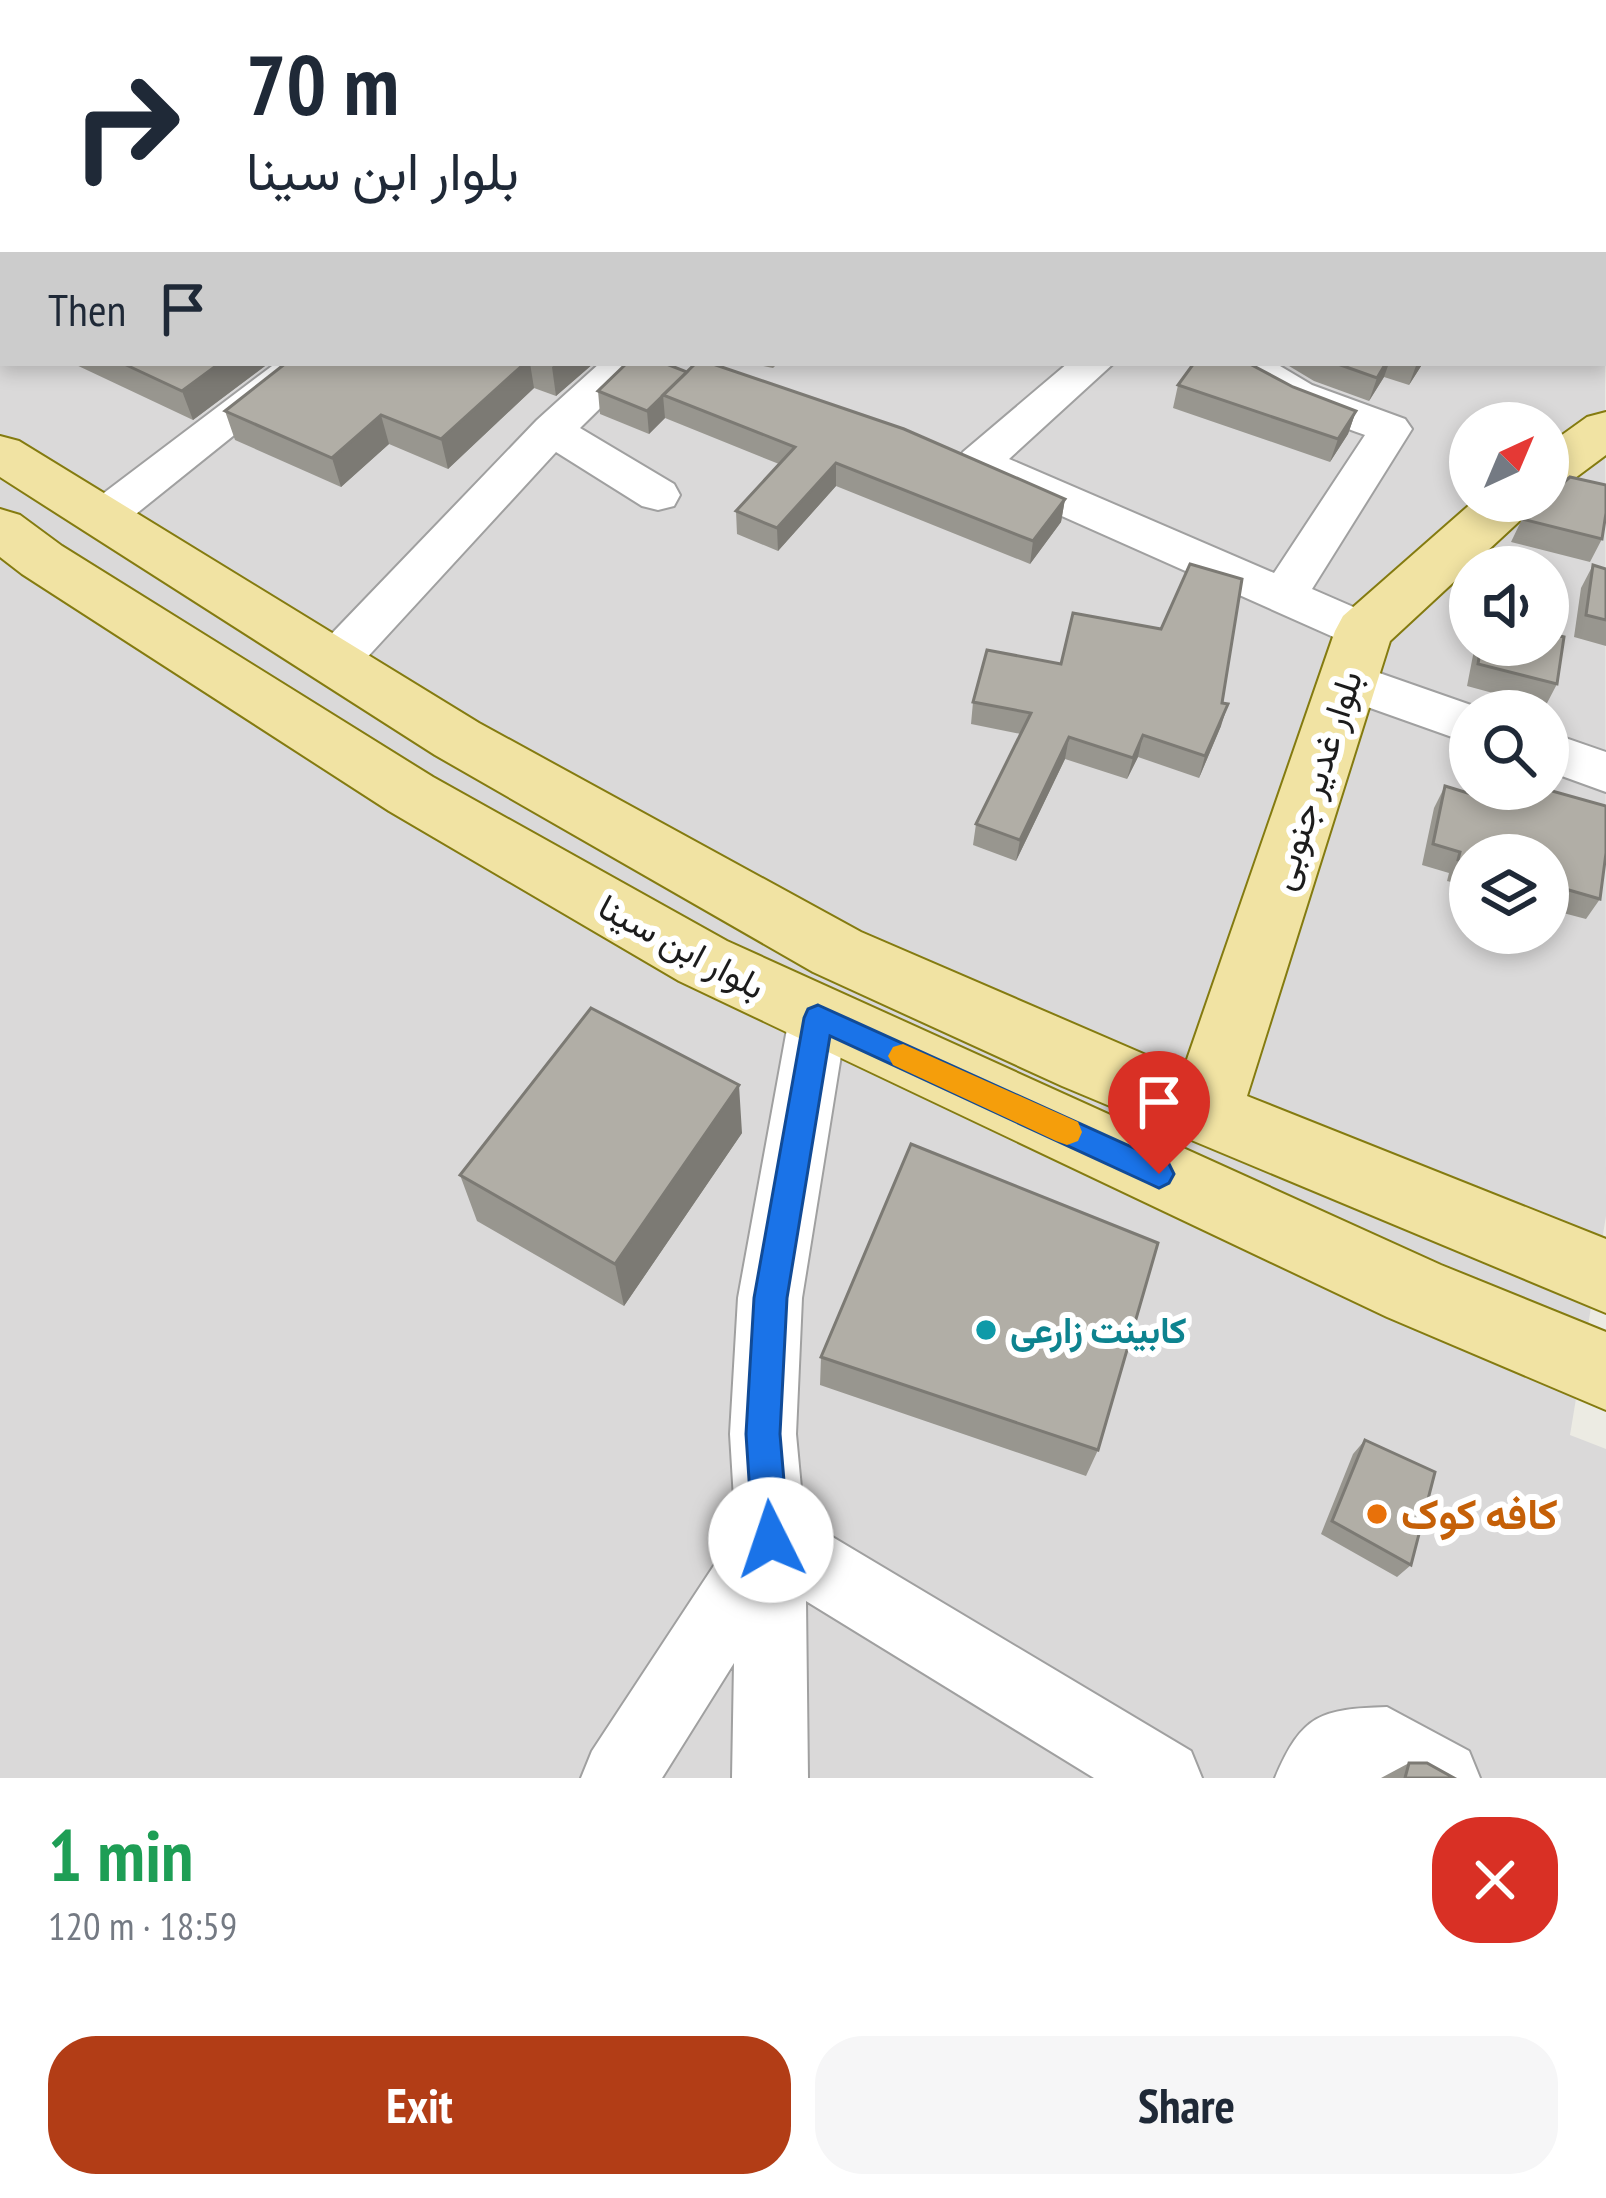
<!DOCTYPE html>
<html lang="en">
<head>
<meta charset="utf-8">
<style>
	:root { --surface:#fff; --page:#f6f6f7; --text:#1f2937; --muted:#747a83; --accent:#b23d16 }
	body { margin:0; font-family:"PT Sans Narrow",Vazirmatn,sans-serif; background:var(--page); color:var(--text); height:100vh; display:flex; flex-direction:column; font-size:45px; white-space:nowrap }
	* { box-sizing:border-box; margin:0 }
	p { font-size:39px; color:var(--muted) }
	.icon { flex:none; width:66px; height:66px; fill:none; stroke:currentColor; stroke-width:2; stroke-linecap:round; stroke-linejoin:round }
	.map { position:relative; height:1778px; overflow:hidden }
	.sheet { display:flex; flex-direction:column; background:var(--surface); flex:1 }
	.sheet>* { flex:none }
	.banner { position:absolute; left:0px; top:0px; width:1608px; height:366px; box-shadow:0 6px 18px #0003; background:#fff; color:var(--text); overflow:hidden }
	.needle { width:78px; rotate:44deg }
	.buttons { position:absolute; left:1449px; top:402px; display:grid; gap:24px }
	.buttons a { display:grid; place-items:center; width:120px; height:120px; border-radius:50%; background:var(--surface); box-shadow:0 6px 18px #0003; font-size:60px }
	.pin { position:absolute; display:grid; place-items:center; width:102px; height:102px; color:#fff; margin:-123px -51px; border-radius:50% 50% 50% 0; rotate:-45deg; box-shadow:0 0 12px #0007 }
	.pin .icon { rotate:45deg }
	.me { position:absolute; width:132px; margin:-66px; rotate:356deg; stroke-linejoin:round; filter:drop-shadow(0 0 9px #0008) }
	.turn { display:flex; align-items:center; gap:42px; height:252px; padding:0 48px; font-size:54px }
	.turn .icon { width:156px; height:156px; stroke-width:2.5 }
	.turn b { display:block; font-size:84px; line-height:102px }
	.then { display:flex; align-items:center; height:114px; padding:0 48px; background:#0003; gap:24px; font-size:45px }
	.round { display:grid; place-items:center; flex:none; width:126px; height:126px; border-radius:48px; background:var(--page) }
	.head { display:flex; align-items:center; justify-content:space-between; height:204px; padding:0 48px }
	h1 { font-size:72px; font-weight:700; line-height:90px; color:#1e9e55 }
	.button { display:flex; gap:24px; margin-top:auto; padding:24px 48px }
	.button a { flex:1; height:138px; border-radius:48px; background:var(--accent); color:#fff; font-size:48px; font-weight:700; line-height:138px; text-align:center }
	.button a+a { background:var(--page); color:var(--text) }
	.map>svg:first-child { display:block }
	.residential { fill:#dad9d9; fill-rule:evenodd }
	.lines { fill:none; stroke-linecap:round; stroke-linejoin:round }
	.minor-casing { stroke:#a0a0a0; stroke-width:4 }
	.major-casing { stroke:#847b10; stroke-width:4 }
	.minor { fill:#fff; fill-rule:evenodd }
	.major { fill:#f1e3a3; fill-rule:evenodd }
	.wall { fill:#98968f }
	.shaded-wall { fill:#7c7a74 }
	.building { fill:#b1aea6; stroke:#7c7a74; stroke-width:3 }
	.route { fill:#1a73e8; stroke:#114b97; stroke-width:3 }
	.slow { fill:#f59e0b }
	.culture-dot { fill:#0f9aa8; stroke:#fff; stroke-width:4.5 }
	.food-dot { fill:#e8710a; stroke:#fff; stroke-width:4.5 }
	.labels { text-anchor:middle; stroke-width:12; stroke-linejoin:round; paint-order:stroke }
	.street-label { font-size:36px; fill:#1c1c1c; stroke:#fff }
	.culture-label { font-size:36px; font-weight:bold; fill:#0d838f; stroke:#fff; text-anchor:start }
	.near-food-label { font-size:42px; font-weight:bold; fill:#c56008; stroke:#fff; text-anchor:start }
</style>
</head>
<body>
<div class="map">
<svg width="1606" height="1778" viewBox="0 0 1606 1778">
	<rect width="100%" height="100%" fill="#ecebe3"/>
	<path class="residential" d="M0,0H1463L3,3V363H1605V247L1606,1216L1570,1435L1606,1449V1778H0ZM1470,423H1548V501H1470ZM1470,567H1548V645H1470ZM1470,711H1548V789H1470ZM1470,855H1548V933H1470Z"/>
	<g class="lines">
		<defs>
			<path id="minor" d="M511,0H547L549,3H513Z
				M276,363H324L116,530L100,534L84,530L77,519L84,508Z
				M600,363H646L580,428L674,484L680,495L674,506L658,510L642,506L556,452L350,676L333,681L316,676L309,663L316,650L537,420Z
				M1068,363H1114L1009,459L1274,573L1365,435C1325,420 1247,398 1223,363H1275L1312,385L1405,419L1412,429L1312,589L1381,619L1388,631L1381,643L1364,648L1347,643L963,472L957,462L963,452Z
				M1348,663L1365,668L1488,711H1470V743L1452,737L1331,694L1323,681L1331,668Z
				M1548,732L1606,752V792L1548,771Z
				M818,994L838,1001L847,1018L802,1298L796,1434L804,1520L1191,1751L1202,1778H1094L806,1601L808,1778H732L734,1663L662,1778H581L592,1751L736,1532L730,1434L738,1298L789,1018L798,1001Z
				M1387,1707L1469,1751L1480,1778H1275C1302,1714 1321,1709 1387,1707Z"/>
			<path id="major" d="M1606,412V455L1567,484L1548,489V445L1587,417Z
				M0,436L19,441L479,723L861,932L1183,1071L1335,631L1343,616L1474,501H1535L1527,514L1390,641L1247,1096L1606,1239V1313L1062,1086L813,972L435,755L0,477Z
				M0,509L20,515L62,546L433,777L727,941L1441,1265L1606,1332V1410L1387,1317L679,981L389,811L22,574L0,557Z"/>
		</defs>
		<use href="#minor" class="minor-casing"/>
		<use href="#major" class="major-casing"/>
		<use href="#minor" class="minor"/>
		<use href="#major" class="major"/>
	</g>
	<path class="wall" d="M0,175H3V285L0,283Z
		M72,363H269L193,420Z
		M286,363H594L556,396L534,388L448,469L389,444L341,487L235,440L225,411Z
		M748,363H778L773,368Z
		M1284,363H1423L1409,385L1384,377L1369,401L1314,381Z
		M1254,368L1293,387L1356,411L1348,434L1330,462L1173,408L1178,385Z
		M687,372L1065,499L1061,522L1030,564L836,486L778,551L737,534L736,511L779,464L665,418L649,434L600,414L598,391Z
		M1522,519L1602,539L1590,562L1511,542Z
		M1593,565L1606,569V646L1574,637L1581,588Z
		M1475,645H1548L1557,684L1545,707L1467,686Z
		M973,702L1222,703L1221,726L1199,778L1138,757L1127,779L1065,759L1016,861L973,845L976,824L1021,734L971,724Z
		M1470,782V789H1545L1600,899L1586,919L1548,909V855H1470V887L1447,881L1449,873L1422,865L1434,808L1445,786L1465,792Z
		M742,1133L624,1306L477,1221L460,1175Z
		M821,1357L1098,1450L1086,1476L820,1385Z
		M1365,1440L1411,1565L1397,1577L1321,1534L1353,1454Z
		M1409,1763L1454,1778H1381Z"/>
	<path class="shaded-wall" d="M220,363H269L193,420L182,391Z
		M525,363H530L534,388L448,469L441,439Z
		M557,363H594L556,396L552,367Z
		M1386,363H1389L1384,377L1369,401L1377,378Z
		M1417,363H1423L1409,385Z
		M663,395L665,418L649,434L647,411Z
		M1356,411L1348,434L1330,462L1338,439Z
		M381,415L389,444L341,487L332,458Z
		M836,463V486L778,551L777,528Z
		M1065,499L1061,522L1030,564L1033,541Z
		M1228,704L1221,726L1199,778L1205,756Z
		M1143,735L1138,757L1127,779L1133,758Z
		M1069,737L1065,759L1016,861L1020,840Z
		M739,1085L742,1133L624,1306L615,1264Z"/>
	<path class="building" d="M2,174L3,175V264L0,262V175Z
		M122,363H220L182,391Z
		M286,363H525L441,439L381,415L332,458L225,411Z
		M627,363H664L687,372L647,411L598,391Z
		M696,363H710L904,429L1065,499L1033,541L836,463L777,528L736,511L795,447L663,395Z
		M1194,363H1248L1293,387L1356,411L1338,439L1178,385Z
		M1335,363H1386L1377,378Z
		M1570,477L1606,485V513L1602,539L1522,519L1543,501H1548V496Z
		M1190,564L1242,579L1222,703L1228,704L1205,756L1143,735L1133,758L1069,737L1020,840L976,824L1031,713L973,702L987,650L1061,664L1073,613L1161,629Z
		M1593,565L1606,569V620L1586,615Z
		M1548,633L1564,637L1557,684L1478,664L1481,645H1548Z
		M1445,786L1471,794L1472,789H1545L1606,806V853L1600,899L1548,884V855H1470V863L1458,860L1460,852L1433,844Z
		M591,1008L739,1085L615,1264L460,1175Z
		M911,1144L1158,1243L1098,1450L821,1357Z
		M1365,1440L1435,1472L1411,1565L1332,1521Z
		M1409,1763H1427L1454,1778H1405Z"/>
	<path class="route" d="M818,1005L1169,1164L1174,1174L1169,1183L1159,1188L1148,1183L830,1036L787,1298L780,1434L789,1540L783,1553L771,1558L759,1553L753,1540L746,1434L754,1298L804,1018L808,1009Z"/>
	<path class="slow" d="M903,1044L1078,1122L1082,1132L1078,1141L1067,1145L1056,1141L893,1065L888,1056L893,1047Z"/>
	<circle class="culture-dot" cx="986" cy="1330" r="12"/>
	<circle class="food-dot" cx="1377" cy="1514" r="12"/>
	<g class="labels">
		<g class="street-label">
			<text transform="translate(1315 780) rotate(-72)" y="13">بلوار غدیر جنوبی</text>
			<text transform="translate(682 946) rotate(28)" y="13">بلوار ابن سینا</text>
		</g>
		<g class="culture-label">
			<text x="1010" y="1343">کابینت زارعی</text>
		</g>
		<g class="near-food-label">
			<text x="1401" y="1529">کافه کوک</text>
		</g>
	</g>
</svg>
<div class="buttons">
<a><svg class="needle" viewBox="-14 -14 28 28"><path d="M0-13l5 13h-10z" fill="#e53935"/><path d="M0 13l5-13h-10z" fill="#747a83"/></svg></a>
<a><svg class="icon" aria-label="sound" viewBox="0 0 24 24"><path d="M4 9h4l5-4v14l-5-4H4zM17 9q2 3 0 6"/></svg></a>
<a><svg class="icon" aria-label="search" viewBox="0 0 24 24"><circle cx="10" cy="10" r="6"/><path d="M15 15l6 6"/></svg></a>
<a><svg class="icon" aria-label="layers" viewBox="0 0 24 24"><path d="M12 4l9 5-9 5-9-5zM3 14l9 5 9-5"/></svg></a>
</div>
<div class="pin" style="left:1159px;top:1174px;background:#d93025"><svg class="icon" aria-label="arrive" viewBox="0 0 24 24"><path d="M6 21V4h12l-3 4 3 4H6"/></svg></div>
<svg class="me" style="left:771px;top:1540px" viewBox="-20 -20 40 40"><circle r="19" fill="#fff"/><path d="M0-13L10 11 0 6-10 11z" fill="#1a73e8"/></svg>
<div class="banner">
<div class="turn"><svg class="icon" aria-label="right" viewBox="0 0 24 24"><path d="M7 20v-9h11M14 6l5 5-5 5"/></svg><div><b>70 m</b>بلوار ابن سینا</div></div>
<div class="then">Then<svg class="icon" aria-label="arrive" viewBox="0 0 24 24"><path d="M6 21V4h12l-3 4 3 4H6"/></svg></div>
</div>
</div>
<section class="sheet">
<div class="head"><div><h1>1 min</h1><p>120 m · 18:59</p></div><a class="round" style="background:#d93025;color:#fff"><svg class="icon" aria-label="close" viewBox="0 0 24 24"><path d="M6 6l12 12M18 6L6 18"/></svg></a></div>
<div class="button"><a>Exit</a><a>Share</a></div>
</section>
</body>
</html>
